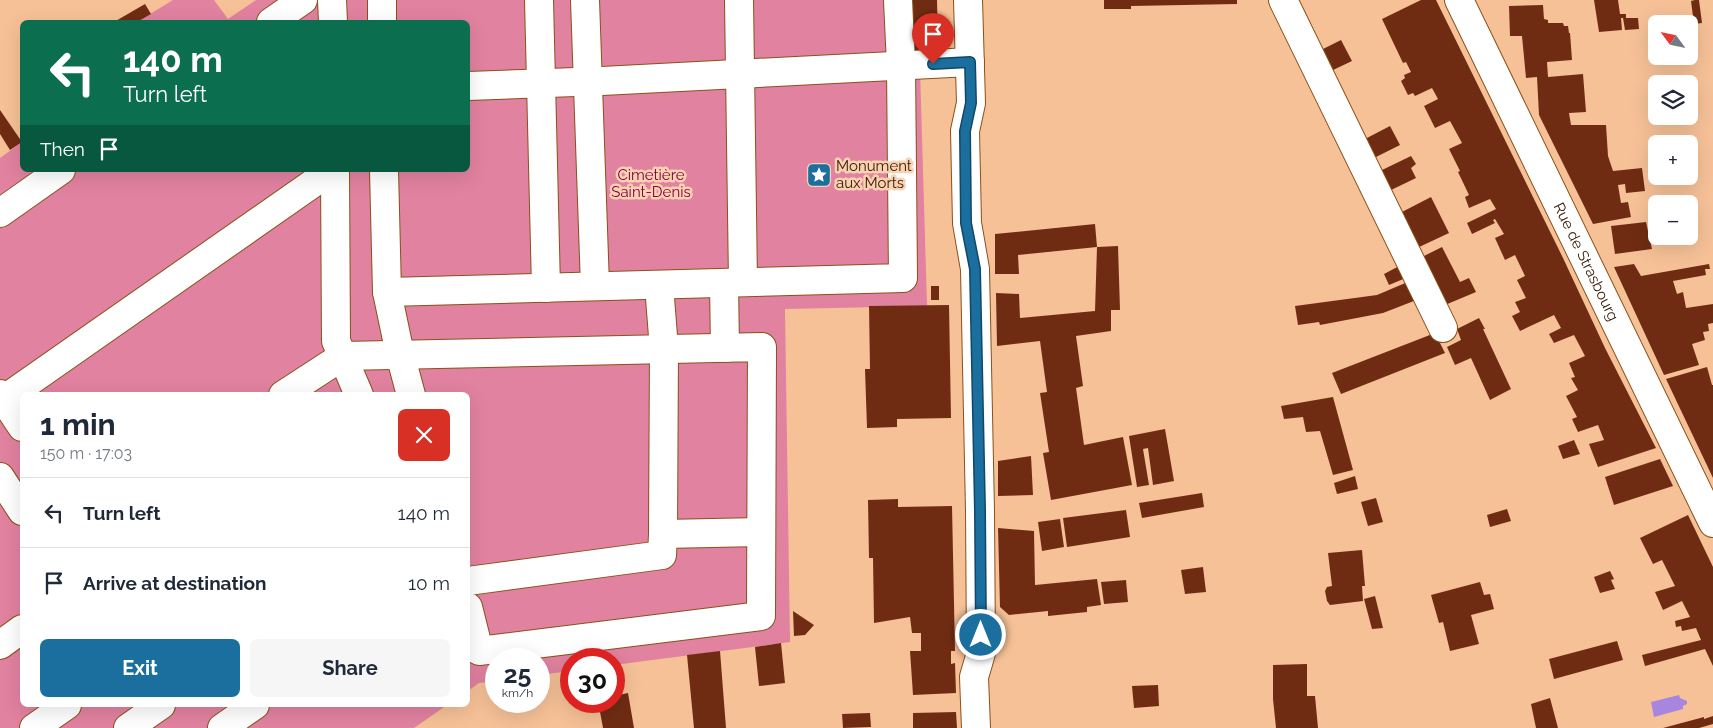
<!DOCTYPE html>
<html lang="en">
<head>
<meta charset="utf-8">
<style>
	:root { --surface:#fff; --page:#f6f6f7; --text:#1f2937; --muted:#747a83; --line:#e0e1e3; --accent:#1a6f9f }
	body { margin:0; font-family:Raleway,sans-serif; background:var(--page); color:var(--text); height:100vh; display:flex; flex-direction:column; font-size:19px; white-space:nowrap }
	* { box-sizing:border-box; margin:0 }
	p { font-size:16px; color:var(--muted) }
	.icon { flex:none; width:28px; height:28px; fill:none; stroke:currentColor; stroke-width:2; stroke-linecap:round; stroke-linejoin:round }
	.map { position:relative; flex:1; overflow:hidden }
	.panel { position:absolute; left:20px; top:392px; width:450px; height:315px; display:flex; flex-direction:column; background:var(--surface); border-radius:8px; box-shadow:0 5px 20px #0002 }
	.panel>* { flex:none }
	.top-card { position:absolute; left:20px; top:20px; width:450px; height:152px; border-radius:8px; box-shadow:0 5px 20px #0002; background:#0b6e4f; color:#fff; overflow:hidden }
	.needle { width:32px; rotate:303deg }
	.controls { position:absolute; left:1648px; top:15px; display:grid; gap:10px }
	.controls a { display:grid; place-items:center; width:50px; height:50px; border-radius:8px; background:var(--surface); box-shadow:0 5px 20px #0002; font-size:25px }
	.speed { position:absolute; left:485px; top:648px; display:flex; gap:10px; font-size:25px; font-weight:700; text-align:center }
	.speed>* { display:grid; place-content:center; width:65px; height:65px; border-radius:50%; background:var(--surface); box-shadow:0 5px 20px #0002; line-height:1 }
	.speed small { font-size:12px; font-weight:400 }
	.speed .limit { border:8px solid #d22; background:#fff; color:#111 }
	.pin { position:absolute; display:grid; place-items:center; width:42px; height:42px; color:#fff; margin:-51px -21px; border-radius:50% 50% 50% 0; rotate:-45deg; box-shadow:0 0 5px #0007 }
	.pin .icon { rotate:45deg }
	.me { position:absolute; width:55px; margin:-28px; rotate:0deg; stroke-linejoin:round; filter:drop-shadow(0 0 4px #0008) }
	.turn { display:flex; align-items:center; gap:18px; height:105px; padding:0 20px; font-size:22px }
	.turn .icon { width:65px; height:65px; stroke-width:2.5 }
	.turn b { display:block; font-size:35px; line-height:42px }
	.then { display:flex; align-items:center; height:48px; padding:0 20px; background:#0003; gap:10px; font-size:19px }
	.round { display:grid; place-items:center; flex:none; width:52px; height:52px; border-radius:8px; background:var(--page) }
	.head { display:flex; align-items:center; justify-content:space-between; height:85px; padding:0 20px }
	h1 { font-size:30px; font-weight:700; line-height:38px }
	.primary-button { display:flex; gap:10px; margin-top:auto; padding:10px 20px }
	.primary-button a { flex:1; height:58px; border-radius:8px; background:var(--accent); color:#fff; font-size:20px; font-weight:700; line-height:58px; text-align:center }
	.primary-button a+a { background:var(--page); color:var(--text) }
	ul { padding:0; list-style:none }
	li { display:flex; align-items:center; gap:15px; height:70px; padding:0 20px; border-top:1px solid var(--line) }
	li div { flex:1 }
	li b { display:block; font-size:19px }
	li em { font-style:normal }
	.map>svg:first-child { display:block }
	.green { fill:#e182a0 }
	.water { fill:#a886e0 }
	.building { fill:#702c13 }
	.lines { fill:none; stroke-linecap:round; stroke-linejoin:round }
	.minor-casing { stroke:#8b5118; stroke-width:30 }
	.minor { stroke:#fff; stroke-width:28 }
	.route-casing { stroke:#114867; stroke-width:12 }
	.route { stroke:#1a6f9f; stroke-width:9 }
	.labels { text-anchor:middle; stroke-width:5; stroke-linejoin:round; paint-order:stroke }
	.poi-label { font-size:15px; fill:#3a210b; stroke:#fad2b2; text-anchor:start }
	.park-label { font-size:15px; fill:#850044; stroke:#fad2b2 }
	.street-label { font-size:15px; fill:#3a210b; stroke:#fad2b2 }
</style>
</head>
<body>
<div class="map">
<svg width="1713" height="728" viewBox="0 0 1713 728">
	<rect width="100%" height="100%" fill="#f6c197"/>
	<path class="green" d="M173,0H214L228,19L256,0H918L927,306L785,309L790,642L614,665V659H571V671L539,675V659H496V681L479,683L468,691V395H22V705H447L414,728H0V158L22,142V170H468V22H137Z"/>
	<path class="water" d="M1679,695L1680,698L1687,701V704L1683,706V709L1654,717L1651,702Z"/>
	<path class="building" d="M903,0H937L938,45L919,46V50L903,51Z
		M1104,0H1237V4L1131,6V9H1104Z
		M1421,0H1436L1563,258L1605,348L1656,448L1598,467L1589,444L1604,440L1598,425L1578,432L1572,419L1577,417L1566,396L1578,390L1571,378L1575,377L1569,363L1585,356L1574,335L1554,343L1549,334L1561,328L1554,315L1520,331L1512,316L1520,312L1515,302L1526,298L1517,280L1525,276L1515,255L1505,260L1495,238L1504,234L1495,219L1493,220L1495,223L1472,234L1467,223L1496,209L1490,199L1469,208L1465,197L1469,195L1458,172L1460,171L1449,149L1462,143L1450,121L1435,128L1424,106L1438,99L1432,88L1415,96L1413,93L1408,95L1401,81L1405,78L1404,75L1411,72L1406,62L1403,63L1382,19Z
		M1594,0H1618L1620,14H1626V18H1638L1639,29L1625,30L1623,18H1621L1622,30L1599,32Z
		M1695,0H1699L1702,23L1694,24L1691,1Z
		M145,4L151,14L137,22H114Z
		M1543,5L1544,19L1548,20V23H1563L1564,26H1568L1569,33H1570L1572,60L1547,62L1548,77L1583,74L1586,112L1569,113L1571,125H1606L1608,156L1613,171L1642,168L1645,191L1626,193L1625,184L1618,185L1621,203L1628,202L1631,217L1593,224L1539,115L1537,77L1526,78L1522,36H1510L1509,6Z
		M1341,40L1352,61L1331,71L1321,50Z
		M0,110L22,142L10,150L0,134Z
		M1390,126L1400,145L1374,158L1365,139Z
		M1411,156L1416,164L1411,168L1416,178L1389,191L1380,171Z
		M1431,197L1449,233L1417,248L1400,213Z
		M1646,222L1652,249L1615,254L1611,226Z
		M1095,224L1097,247L1118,246L1120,310H1111V331L1076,336L1083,386L1076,388L1084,445L1123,437L1132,485L1051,500L1043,453L1049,452L1040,393L1047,392L1040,341L997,346L996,293L1019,294L1020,318L1095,311L1097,247L1018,255L1019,274H995V234Z
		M1442,247L1460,282L1469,278L1476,292L1445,305L1422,257Z
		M1403,264L1408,277L1389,285L1384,274Z
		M1634,264L1641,276L1709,264L1710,269H1705L1706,275L1673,281L1677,294L1683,292L1686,308L1713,304V323L1708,324L1709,331L1703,332L1705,340L1692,344L1699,365L1664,375L1614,267Z
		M1410,281L1419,299L1383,313L1320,325L1319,322L1298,325L1295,306L1377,295Z
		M931,286H939V300H931Z
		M949,305L951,418L897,419V427L867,428L865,369H870L869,306Z
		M1479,318L1485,329H1483L1511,389L1490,400L1471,358L1455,365L1447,347L1461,340L1457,329Z
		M1435,333L1445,353L1341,394L1332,373Z
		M1707,367L1712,385H1713V478L1666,379Z
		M1333,397L1353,470L1333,475L1320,431L1306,432L1303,417L1284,419L1281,406Z
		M1165,429L1174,481L1153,485L1148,448L1143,449L1149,485L1137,487L1129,436Z
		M1574,440L1580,454L1563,459L1558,446Z
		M1031,456L1033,495L998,496V461Z
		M1660,459L1673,486L1614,505L1605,477Z
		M1355,476L1358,489L1337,494L1334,483Z
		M1202,493L1204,507L1142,518L1139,503Z
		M1376,498L1383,522L1368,526L1361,502Z
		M898,499V507L952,506L955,651H951V664L955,663L956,693L913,695L910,651H921V633H912L910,617L874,623L873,558H869L868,500Z
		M1507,509L1511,521L1490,527L1487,515Z
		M1126,510L1130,537L1067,547L1063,518Z
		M1688,515L1713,567V666L1705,649L1645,666L1642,655L1701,640L1696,628L1682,631L1681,626L1676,627L1675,621L1690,617L1682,601L1663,610L1655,592L1675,586L1662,560L1653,564L1640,538Z
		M1060,519L1064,547L1042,551L1038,522Z
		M998,528L1034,531L1035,585L1097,579L1101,605L1087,607V612L1048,616V611L1009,615L1000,607Z
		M1362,550L1365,586H1362L1363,601L1330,605L1327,601L1325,591L1327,587L1332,586L1328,553Z
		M1203,567L1206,592L1185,594L1181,570Z
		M1610,571L1614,579L1611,580L1615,589L1600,593L1594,577Z
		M1126,580L1128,602L1104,604L1101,582Z
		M1480,582L1484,595L1490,594L1494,609L1471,615L1479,644L1450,651L1443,622L1439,623L1431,595Z
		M1375,596L1383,628L1372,629L1364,599Z
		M793,611L814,625L805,635L794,636Z
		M1617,641L1623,660L1554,679L1549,659Z
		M781,643L785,683L759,686L755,647Z
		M720,651L726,728H694L687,655Z
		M1307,664V696H1315L1318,728H1276L1273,699V665Z
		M1158,685L1159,706L1134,708L1132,686Z
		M628,693L634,728H603L598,701H614V696Z
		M1550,698L1558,728H1536L1531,704Z
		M956,712L957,728H913V713Z
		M870,713L871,727L843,728L842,714Z
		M1713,716V724L1699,728H1663L1704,717V719Z"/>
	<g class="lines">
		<defs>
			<g id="minor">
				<path d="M332,0L333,22"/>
				<path d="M382,0V22"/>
				<path d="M539,0L546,288"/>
				<path d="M585,0L595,286"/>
				<path d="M739,0L743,282"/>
				<path d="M968,0L971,103L965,131L967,223L975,269L980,511L981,653L974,677L976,728"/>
				<path d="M1283,0L1443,328"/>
				<path id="s1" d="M1459,0L1713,523"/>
				<path d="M271,22L303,0"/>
				<path d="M468,86L602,81L970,62"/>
				<path d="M335,170L336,341L359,395"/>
				<path d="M384,170L387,292L400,354L411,395"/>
				<path d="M0,213L61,170"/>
				<path d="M724,283L725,348"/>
				<path d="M387,292L903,278L901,65L898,0"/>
				<path d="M0,394L22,427"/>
				<path d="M283,395L343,356L762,347L761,616L479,651L468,607"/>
				<path d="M0,402L332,170"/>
				<path d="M0,477L22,511"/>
				<path d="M663,534L761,532"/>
				<path d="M468,581L662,555L663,534L664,349L659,285"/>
				<path d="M0,645L22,629"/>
				<path d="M34,728L67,705"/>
				<path d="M128,728L161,705"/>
				<path d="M222,728L255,705"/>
			</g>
		</defs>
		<use href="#minor" class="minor-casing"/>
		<use href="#minor" class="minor"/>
	</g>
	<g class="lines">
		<defs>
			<path id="route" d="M933,64L970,62L971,103L965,131L966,223L975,269L980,511L981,635"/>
		</defs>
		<use href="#route" class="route-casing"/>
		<use href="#route" class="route"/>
	</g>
	<defs>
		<symbol id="sight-square" viewBox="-11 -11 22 22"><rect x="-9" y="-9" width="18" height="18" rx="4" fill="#1a6f9f" stroke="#fad2b2"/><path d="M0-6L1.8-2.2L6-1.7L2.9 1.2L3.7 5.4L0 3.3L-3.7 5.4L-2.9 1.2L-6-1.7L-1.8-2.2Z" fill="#fff"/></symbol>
	</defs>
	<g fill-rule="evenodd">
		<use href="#sight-square" x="805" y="161" width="28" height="28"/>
	</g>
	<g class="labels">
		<g class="poi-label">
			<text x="836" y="171">Monument<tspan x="836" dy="17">aux Morts</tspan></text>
		</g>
		<g class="park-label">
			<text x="651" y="180">Cimetière<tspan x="651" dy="17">Saint-Denis</tspan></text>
		</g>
		<g class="street-label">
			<text dy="5" stroke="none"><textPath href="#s1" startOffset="291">Rue de Strasbourg</textPath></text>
		</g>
	</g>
</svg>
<div class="controls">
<a><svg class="needle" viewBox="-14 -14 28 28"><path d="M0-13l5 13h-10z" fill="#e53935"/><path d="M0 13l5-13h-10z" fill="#747a83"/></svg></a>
<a><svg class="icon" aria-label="layers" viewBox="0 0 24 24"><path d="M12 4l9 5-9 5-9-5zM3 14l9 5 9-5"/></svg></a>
<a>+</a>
<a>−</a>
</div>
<div class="speed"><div>25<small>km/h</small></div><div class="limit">30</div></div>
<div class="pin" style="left:933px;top:64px;background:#d93025"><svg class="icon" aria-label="arrive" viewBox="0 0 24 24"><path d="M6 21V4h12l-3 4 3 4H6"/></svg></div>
<svg class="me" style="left:981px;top:635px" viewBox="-20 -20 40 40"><circle r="17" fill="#1a6f9f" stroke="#fff" stroke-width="3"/><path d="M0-11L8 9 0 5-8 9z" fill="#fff"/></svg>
<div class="top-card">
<div class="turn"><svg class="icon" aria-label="left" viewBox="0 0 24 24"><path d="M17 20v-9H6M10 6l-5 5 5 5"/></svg><div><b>140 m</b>Turn left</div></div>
<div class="then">Then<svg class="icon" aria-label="arrive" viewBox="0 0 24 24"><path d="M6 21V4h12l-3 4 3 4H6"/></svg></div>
</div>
<section class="panel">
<div class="head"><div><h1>1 min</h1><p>150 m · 17:03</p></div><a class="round" style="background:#d93025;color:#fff"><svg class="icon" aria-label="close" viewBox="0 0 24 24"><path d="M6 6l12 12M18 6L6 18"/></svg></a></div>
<ul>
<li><svg class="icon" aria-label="left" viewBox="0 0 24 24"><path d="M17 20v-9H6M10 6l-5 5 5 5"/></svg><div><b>Turn left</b></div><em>140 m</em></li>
<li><svg class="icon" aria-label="arrive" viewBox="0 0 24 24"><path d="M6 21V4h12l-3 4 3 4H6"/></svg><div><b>Arrive at destination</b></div><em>10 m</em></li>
</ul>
<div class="primary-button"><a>Exit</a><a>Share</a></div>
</section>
</div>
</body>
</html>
